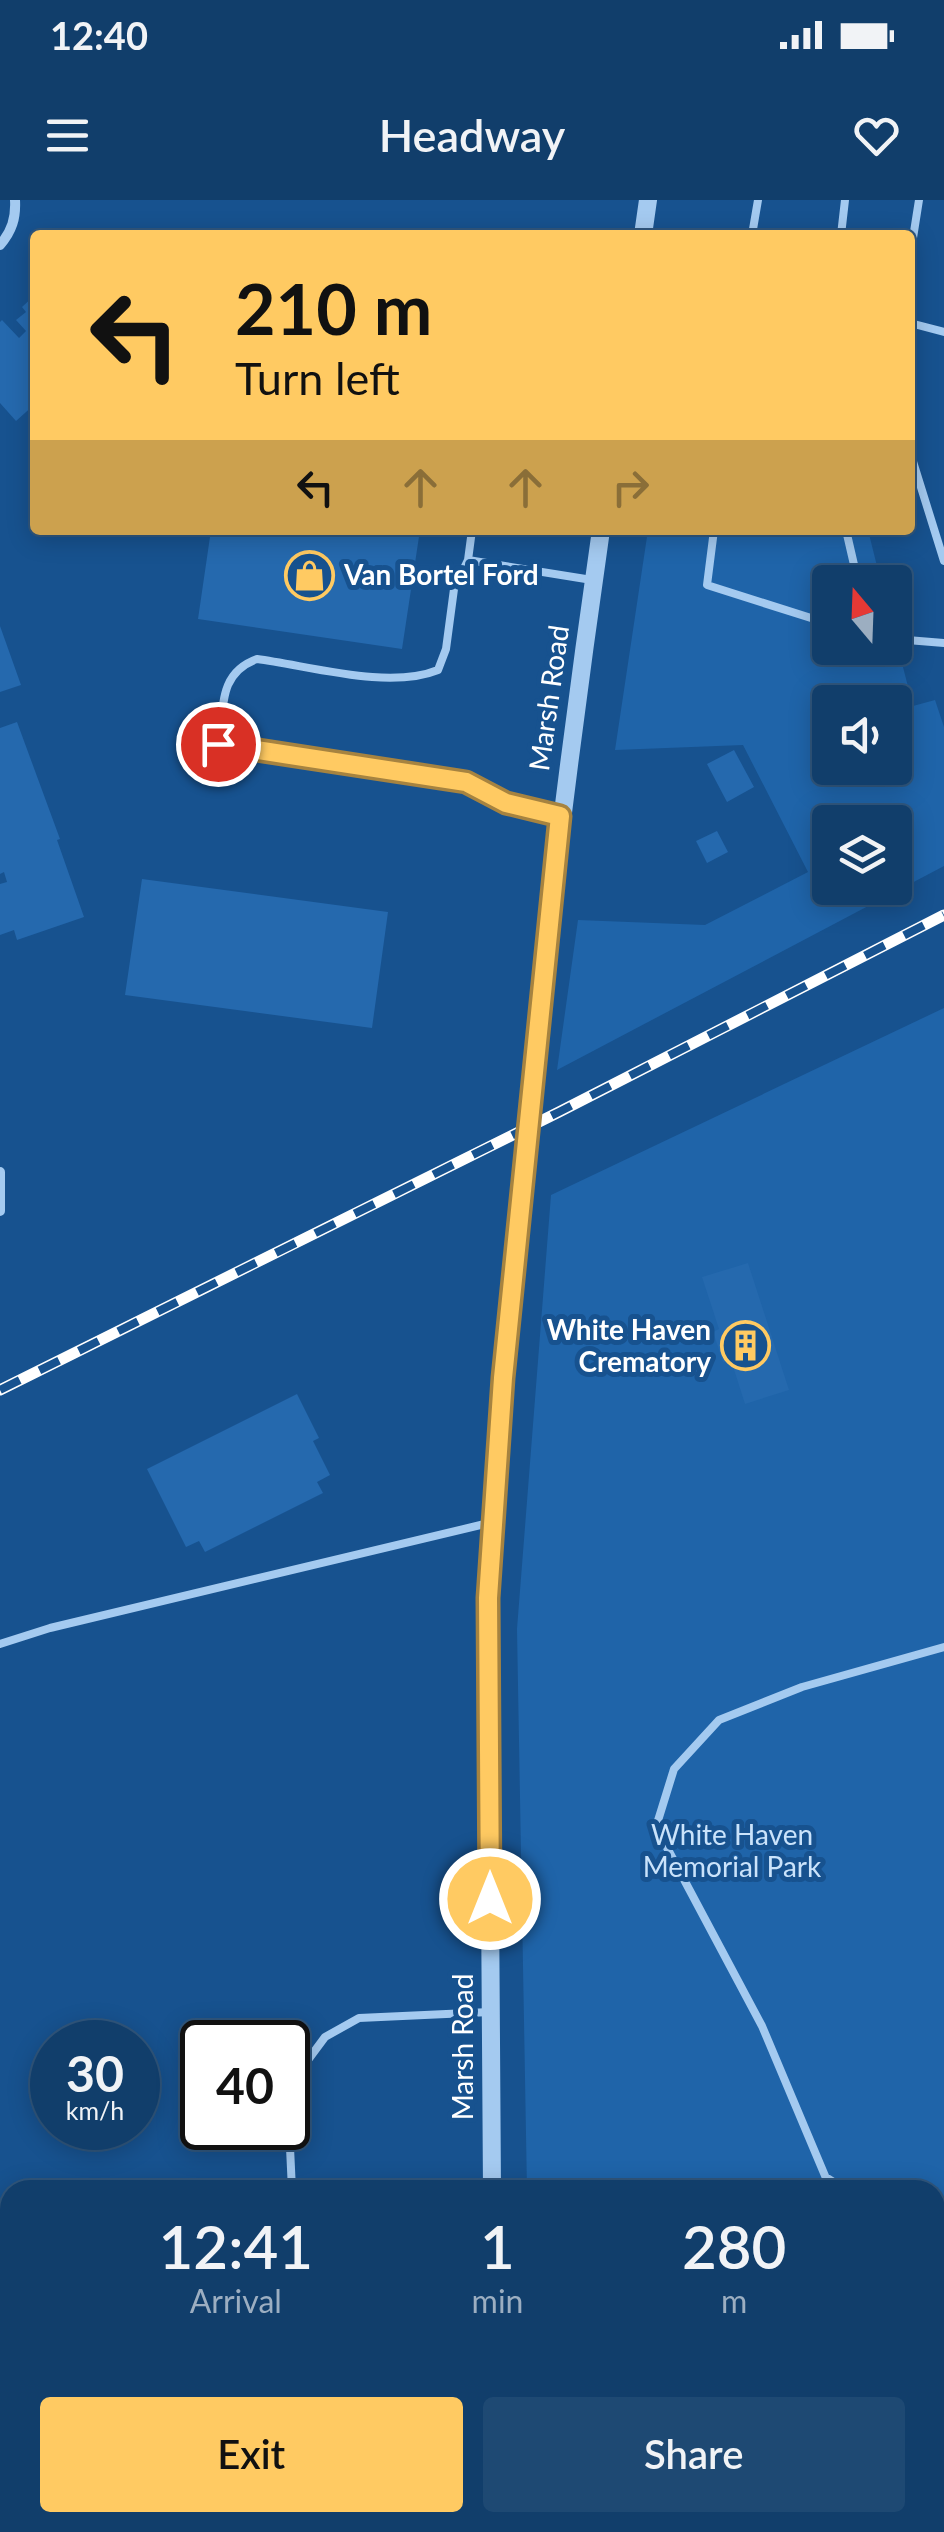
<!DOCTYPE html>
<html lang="en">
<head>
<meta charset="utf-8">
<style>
	:root { --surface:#113e6b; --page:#1e4973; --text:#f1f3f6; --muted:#9caec1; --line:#30577e; --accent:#ffca62 }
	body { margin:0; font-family:Lato,sans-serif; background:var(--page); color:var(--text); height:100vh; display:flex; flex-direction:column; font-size:38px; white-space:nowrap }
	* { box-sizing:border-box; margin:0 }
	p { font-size:32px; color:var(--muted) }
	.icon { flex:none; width:55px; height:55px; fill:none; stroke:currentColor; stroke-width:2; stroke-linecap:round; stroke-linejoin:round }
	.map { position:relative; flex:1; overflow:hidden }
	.sheet { position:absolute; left:0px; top:1980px; width:945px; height:352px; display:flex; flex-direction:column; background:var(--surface); border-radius:30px 30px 0 0; box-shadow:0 5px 25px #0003,0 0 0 2px var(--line) }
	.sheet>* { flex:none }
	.hud { position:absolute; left:30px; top:30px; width:885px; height:305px; border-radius:10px; box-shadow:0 5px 25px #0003,0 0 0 2px var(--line); background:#ffca62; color:#111; overflow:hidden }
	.needle { width:65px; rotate:341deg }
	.controls { position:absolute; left:812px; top:365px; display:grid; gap:20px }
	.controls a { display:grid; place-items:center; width:100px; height:100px; border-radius:10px; background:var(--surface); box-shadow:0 5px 25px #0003,0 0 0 2px var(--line); font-size:50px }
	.speed { position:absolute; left:30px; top:1820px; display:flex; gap:20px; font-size:50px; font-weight:700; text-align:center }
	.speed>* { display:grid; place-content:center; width:130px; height:130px; border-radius:50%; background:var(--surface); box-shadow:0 5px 25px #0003,0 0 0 2px var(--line); line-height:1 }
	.speed small { font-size:25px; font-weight:400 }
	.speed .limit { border:5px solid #111; border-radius:15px; background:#fff; color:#111 }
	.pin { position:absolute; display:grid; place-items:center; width:85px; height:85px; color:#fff; margin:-42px; border:5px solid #fff; border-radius:50%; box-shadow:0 2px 10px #0007 }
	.me { position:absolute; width:110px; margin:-55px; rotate:0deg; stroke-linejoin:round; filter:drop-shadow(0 0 8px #0008) }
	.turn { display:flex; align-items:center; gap:35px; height:210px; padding:0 40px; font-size:45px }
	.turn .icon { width:130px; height:130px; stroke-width:2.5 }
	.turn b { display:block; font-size:70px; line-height:85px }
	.lanes { display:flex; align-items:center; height:95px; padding:0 40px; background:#0003; justify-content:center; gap:50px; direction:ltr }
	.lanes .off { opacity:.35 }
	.eta { display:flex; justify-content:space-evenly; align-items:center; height:170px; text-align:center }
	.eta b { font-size:60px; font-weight:600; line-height:70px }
	.action { display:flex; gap:20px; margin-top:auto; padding:20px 40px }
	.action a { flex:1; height:115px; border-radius:10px; background:var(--accent); color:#111; font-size:40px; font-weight:600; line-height:115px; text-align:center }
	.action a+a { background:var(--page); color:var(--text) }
	.status { display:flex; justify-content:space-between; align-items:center; height:70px; padding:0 50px; background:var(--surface); direction:ltr }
	.status svg { height:28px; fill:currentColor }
	header { display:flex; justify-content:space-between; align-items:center; height:130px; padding:0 40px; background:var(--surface); font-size:45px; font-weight:600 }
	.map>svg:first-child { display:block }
	.green { fill:#1f64a9; fill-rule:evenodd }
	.building { fill:#2569ae }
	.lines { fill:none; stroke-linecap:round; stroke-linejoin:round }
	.service { stroke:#a4caf0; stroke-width:8 }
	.minor { stroke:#a4caf0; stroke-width:10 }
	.tertiary { stroke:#a4caf0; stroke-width:18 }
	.rail-casing { stroke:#fff; stroke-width:11 }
	.rail { stroke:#17528f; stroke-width:8; stroke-dasharray:22; stroke-linecap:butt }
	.route-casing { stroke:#a68340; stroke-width:25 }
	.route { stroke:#ffca62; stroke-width:18 }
	.labels { text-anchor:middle; stroke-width:10; stroke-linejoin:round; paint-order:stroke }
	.poi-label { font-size:28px; font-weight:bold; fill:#fff; stroke:#17528f; text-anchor:start }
	.street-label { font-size:28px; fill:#fff; stroke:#17528f }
	.park-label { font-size:28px; fill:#cae3fb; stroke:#17528f }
</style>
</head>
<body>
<div class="status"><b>12:40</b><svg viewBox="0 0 49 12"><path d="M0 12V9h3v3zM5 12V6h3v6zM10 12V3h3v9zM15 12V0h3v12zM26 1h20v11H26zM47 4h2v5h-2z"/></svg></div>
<header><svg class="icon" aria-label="menu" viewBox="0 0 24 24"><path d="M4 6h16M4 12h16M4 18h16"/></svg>Headway<svg class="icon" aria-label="heart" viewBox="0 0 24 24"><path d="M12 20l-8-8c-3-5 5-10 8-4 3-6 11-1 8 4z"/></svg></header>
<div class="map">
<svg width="944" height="2332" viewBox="0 0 944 2332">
	<rect width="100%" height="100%" fill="#17528f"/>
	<path class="green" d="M648,330H868L881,382H830V448H895V436L913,506L935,500L944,527V666L557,870L578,720L705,725L808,672L743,545L615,550ZM830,502H895V568H830ZM830,622H895V688H830Z
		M944,808V2332H537V2323L935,2322V1990H527L517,1429L551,995Z"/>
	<path class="building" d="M35,95V204L16,221L0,203V122L2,120L19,138L26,131L16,120L26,112L22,107Z
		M211,330H420L402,449L198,419Z
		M0,426L21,485L0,492Z
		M17,522L60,639L57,640L84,717L17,740L14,730L0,735V684L7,682L4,672L0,674V528Z
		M734,550L754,587L727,602L707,564Z
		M717,631L728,652L707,663L696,641Z
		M142,679L388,712L372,828L125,795Z
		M748,1063L789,1190L745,1204L731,1160L723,1162L713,1132L719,1129L702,1077Z
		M297,1194L319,1238L313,1241L330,1275L317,1282L323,1293L205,1352L199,1341L186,1347L147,1269Z"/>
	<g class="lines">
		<path class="service" d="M752,35L758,0
			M841,35L845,0
			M910,57L919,0
			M910,123L944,132
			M910,252L944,361
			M472,330L468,360L454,389L446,449L438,470C389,490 310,466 257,459C218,473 224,508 219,544L466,582L506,603L560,616
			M714,330L707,385L830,424
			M846,330L858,382
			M468,360L592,380
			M895,439L944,443
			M0,1444L50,1428L493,1322
			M829,1979L846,1990
			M292,1990L288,1905L302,1868L325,1837L359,1818L490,1812
			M831,1990L762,1826L656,1627L674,1569L719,1520L802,1487L944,1447
			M935,2007L944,2004
			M935,2239L944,2261
			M205,2332L214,2322"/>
		<path class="minor" d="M0,45C12,31 16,18 15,0
			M0,972V1011"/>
		<path class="tertiary" d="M643,35L648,0
			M492,1990L488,1398C511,1041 550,684 601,330
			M496,2322V2332"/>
		<defs>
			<path id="rail" d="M0,1190L559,912L944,715"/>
		</defs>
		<use href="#rail" class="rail-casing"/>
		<use href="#rail" class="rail"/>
	</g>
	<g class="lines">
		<defs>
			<path id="route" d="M218,544L466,582L506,603L560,616L503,1178L488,1398L490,1699"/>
		</defs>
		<use href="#route" class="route-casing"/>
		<use href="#route" class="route"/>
	</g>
	<defs>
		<symbol id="shop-ring" viewBox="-11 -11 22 22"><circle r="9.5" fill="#17528f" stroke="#ffca62" stroke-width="1.5"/><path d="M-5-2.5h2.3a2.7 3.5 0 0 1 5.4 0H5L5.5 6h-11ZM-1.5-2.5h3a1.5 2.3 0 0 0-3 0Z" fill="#ffca62"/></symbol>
		<symbol id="building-ring" viewBox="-11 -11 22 22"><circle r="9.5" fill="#17528f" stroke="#ffca62" stroke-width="1.5"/><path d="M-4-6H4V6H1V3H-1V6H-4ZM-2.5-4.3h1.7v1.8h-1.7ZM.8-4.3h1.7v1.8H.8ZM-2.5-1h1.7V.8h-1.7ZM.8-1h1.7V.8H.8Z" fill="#ffca62"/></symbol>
	</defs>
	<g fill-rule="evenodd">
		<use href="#shop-ring" x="282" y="348" width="55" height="55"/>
		<use href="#building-ring" x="718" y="1118" width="55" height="55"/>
	</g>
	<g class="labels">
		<g class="poi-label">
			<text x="344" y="385">Van Bortel Ford</text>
			<text x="711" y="1140" text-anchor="end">White Haven<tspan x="711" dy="32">Crematory</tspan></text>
		</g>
		<g class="street-label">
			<text transform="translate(549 498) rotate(-82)" y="10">Marsh Road</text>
			<text transform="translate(463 1847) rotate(-90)" y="10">Marsh Road</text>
		</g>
		<g class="park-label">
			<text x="732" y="1645">White Haven<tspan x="732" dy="32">Memorial Park</tspan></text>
		</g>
	</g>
</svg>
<div class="controls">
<a><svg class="needle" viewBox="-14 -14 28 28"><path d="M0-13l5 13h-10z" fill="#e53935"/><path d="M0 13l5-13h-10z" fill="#9caec1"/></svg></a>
<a><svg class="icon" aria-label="sound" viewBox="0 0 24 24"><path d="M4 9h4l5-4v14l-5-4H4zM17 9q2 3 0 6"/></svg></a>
<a><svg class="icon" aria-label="layers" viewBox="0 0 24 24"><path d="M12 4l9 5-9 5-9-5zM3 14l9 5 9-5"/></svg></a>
</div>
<div class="speed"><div>30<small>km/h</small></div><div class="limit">40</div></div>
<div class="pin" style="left:218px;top:544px;background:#d93025"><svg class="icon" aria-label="arrive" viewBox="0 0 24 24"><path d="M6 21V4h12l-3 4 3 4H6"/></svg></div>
<svg class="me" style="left:490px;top:1699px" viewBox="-20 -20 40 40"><circle r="17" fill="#ffca62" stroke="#fff" stroke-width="3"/><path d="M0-11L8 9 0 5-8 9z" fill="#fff"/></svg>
<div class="hud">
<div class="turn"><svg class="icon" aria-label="left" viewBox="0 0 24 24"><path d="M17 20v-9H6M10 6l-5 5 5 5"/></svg><div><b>210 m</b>Turn left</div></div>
<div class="lanes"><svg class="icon" aria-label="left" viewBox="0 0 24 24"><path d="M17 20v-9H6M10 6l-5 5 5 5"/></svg><svg class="icon off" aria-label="ahead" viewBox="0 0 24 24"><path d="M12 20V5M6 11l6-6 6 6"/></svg><svg class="icon off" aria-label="ahead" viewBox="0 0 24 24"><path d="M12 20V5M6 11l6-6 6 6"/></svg><svg class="icon off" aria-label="right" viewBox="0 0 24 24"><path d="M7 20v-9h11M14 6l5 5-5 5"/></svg></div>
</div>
<section class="sheet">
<div class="eta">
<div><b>12:41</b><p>Arrival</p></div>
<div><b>1</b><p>min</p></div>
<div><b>280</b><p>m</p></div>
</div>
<div class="action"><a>Exit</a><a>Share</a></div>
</section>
</div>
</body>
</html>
